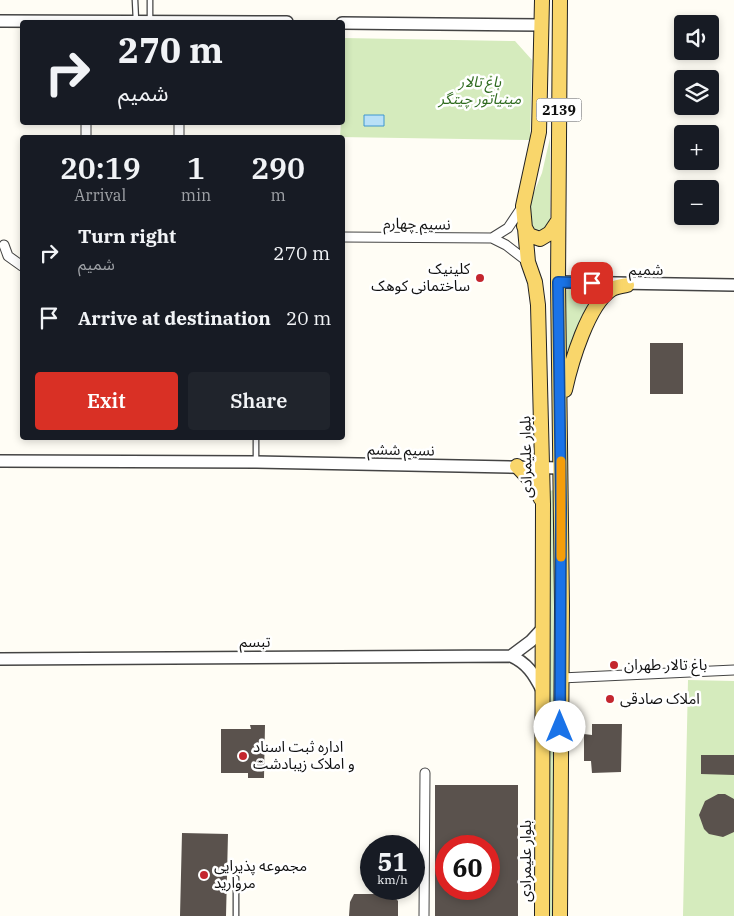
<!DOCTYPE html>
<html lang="en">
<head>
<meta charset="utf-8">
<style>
	:root { --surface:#171b24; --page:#20242c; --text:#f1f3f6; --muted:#9ea1a6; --accent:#d93025 }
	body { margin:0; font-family:"IBM Plex Serif","Noto Sans Arabic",serif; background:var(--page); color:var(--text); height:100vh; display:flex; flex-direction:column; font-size:19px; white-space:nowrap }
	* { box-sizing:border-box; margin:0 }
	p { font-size:16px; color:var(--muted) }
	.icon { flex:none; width:28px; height:28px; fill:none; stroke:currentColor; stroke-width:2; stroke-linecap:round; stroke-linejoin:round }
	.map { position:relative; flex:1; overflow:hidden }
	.drawer { position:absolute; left:20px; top:135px; width:325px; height:305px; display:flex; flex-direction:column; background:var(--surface); border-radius:5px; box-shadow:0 2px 8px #0003 }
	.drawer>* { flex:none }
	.top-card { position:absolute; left:20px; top:20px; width:325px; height:105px; border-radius:5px; box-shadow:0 2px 8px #0003; background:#171b24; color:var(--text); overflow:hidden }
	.buttons { position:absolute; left:674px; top:15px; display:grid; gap:10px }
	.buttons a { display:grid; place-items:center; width:45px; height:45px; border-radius:5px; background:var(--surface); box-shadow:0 2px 8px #0003; font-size:25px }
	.speed { position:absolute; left:360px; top:835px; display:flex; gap:10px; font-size:25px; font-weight:700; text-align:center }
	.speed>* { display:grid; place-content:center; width:65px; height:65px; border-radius:50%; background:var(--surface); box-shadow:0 2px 8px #0003; line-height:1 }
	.speed small { font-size:12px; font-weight:400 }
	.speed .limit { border:8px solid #d22; background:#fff; color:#111 }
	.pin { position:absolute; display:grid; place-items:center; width:42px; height:42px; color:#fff; margin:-21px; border-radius:10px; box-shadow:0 2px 8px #0006 }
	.me { position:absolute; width:55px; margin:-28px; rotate:0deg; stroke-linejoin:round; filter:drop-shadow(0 0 4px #0008) }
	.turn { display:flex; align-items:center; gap:18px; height:105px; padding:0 15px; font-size:22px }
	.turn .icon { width:65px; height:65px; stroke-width:2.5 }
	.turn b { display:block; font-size:35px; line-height:42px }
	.eta { display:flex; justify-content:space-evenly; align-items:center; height:85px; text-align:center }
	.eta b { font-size:30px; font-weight:600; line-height:35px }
	.primary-button { display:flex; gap:10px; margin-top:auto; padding:10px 15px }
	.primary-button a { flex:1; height:58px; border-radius:5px; background:var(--accent); color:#fff; font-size:20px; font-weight:600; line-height:58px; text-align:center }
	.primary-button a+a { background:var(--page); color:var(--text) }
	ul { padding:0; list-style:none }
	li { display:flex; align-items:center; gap:15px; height:65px; padding:0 15px }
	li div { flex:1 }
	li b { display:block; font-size:19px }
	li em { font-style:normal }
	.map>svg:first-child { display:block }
	.green { fill:#d5ebbd }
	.water { fill:#b9e0f7; stroke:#3f96cf }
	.building { fill:#5a524d; fill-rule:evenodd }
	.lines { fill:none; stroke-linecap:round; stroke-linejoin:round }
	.service-casing { stroke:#444; stroke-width:7 }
	.minor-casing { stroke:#444; stroke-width:11 }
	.tertiary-casing { stroke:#444; stroke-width:14 }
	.primary-casing { stroke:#222; stroke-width:16 }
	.service { stroke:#fff; stroke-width:4.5 }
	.minor { stroke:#fff; stroke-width:9 }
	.tertiary { stroke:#fff; stroke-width:11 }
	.primary { stroke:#f9d66b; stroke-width:14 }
	.route-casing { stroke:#114b97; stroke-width:12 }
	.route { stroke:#1a73e8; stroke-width:9 }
	.slow { stroke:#f59e0b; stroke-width:9 }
	.poi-dot { fill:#c4262e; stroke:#fff; stroke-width:2 }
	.labels { text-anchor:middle; stroke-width:5; stroke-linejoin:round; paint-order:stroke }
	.shield { fill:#fff; stroke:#585858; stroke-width:1 }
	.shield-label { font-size:14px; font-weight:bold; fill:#111 }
	.park-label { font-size:15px; font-style:italic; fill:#2f6b1f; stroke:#fff }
	.street-label { font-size:15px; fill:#111; stroke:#fff }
	.poi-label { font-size:15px; fill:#111; stroke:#fff; text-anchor:start }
</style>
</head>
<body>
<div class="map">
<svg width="734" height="916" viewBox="0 0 734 916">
	<rect width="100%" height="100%" fill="#fffdf5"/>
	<path class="green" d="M343,38L515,41L532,60L530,140L340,137L341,123L342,122Z
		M550,138V225L546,233L531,232L524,216L542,173Z
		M566,290H600C583,314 572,337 566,366Z
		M554,490L553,916H547L549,491Z
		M688,680L734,681V916H683Z"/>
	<path class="water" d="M364,115H384V126H364Z"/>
	<path class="building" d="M650,343H683V394H650Z
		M592,724H622L621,772L592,773L591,761H584V734L592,735Z
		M250,725H265L264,778H248V773H221V729H251Z
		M701,755H734V775L701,774Z
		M435,785H518V916H435ZM446,846H489V889H446Z
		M718,794H725L734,799V832L723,837L709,834L704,829L699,815L705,801Z
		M182,833L228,834L226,916H180Z
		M354,894H392L398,901V916H349L350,902Z"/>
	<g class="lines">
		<defs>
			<path id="service" d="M135,0L136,21
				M150,0V21
				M256,460V438
				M236,916V878"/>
			<path id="minor" d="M86,138V122
				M179,138V122
				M342,237L492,238L506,245L528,262
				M492,238L508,228L522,207
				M4,245L8,256L22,266
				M561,678L734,670
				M424,916L425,773"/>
			<path id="tertiary" d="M0,21L287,22
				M342,23L542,25
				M558,282L734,285
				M0,461L256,462L561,468
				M511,656L531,641L543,628
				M0,659L511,656C527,663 534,674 542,690"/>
			<path id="primary" d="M542,0L539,132L523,206L528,262L535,282L538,305L543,504L542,916
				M524,226L529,235L540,239L550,233L558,221
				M565,390C571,363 588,304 612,289C616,287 622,286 627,285
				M517,466L533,483L541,499
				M560,916L562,606L558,282L560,0"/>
		</defs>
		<use href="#service" class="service-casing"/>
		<use href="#minor" class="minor-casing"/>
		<use href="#tertiary" class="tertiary-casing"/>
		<use href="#primary" class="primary-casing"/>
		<use href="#service" class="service"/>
		<use href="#minor" class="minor"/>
		<use href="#tertiary" class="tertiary"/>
		<use href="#primary" class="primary"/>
	</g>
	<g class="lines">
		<defs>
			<path id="route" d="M560,727L561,508L558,282L592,283"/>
		</defs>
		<use href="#route" class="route-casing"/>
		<use href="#route" class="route"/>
		<path class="slow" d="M561,461V557"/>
	</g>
	<g class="poi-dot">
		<circle cx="480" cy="278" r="5"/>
		<circle cx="614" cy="665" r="5"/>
		<circle cx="610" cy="699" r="5"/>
		<circle cx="243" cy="756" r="5"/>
		<circle cx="204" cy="875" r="5"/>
	</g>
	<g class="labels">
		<rect class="shield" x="536.5" y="98.5" width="45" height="23" rx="4"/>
		<g class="shield-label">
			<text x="559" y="115">2139</text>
		</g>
		<g class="park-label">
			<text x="480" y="87">باغ تالار<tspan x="480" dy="17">مینیاتور چیتگر</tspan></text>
		</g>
		<g class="street-label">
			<text transform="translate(417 224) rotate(1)" y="5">نسیم چهارم</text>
			<text x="646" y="275">شمیم</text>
			<text transform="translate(401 450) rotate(1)" y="5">نسیم ششم</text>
			<text transform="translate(526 457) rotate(-91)" y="5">بلوار علیمرادی</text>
			<text x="255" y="647">تبسم</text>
			<text transform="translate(526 861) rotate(-90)" y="5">بلوار علیمرادی</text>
		</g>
		<g class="poi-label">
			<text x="470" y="274" text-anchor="end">کلینیک<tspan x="470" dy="17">ساختمانی کوهک</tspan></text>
			<text x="624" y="670">باغ تالار طهران</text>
			<text x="620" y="704">املاک صادقی</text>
			<text x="253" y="752">اداره ثبت اسناد<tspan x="253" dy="17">و املاک زیبادشت</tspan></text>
			<text x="214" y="871">مجموعه پذیرایی<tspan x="214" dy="17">مروارید</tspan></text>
		</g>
	</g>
</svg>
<div class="buttons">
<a><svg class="icon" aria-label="sound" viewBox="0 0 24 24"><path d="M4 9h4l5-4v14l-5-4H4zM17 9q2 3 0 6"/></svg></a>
<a><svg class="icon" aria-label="layers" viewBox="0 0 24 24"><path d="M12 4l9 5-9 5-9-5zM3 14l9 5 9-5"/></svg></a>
<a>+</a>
<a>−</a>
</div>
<div class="speed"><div>51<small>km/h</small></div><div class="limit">60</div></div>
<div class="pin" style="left:592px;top:283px;background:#d93025"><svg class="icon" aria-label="arrive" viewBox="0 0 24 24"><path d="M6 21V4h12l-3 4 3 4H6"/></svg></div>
<svg class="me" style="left:560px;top:727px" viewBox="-20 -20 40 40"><circle r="19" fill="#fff"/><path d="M0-13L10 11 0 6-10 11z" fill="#1a73e8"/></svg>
<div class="top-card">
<div class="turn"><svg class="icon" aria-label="right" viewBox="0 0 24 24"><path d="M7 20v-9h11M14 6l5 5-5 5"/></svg><div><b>270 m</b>شمیم</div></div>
</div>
<section class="drawer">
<div class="eta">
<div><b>20:19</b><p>Arrival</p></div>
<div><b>1</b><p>min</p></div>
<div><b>290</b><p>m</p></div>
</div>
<ul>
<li><svg class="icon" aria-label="right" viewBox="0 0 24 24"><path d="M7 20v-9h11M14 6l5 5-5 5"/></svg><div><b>Turn right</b><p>شمیم</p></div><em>270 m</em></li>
<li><svg class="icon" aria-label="arrive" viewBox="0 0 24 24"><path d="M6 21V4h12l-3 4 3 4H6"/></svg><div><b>Arrive at destination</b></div><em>20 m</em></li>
</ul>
<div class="primary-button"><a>Exit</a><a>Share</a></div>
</section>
</div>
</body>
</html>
